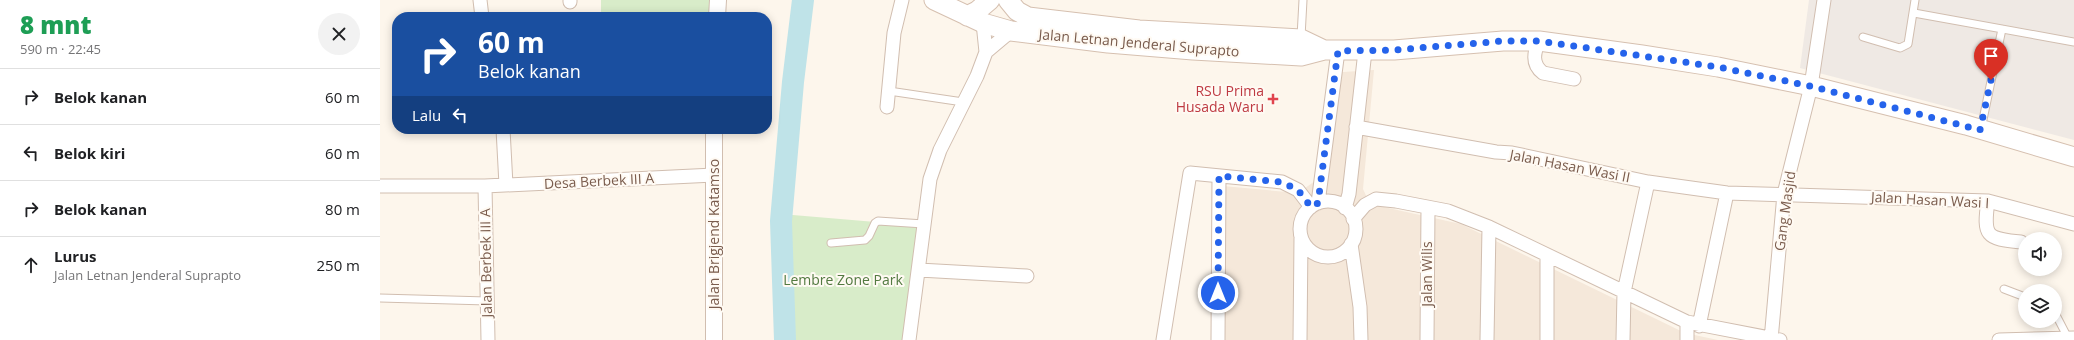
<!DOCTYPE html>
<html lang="id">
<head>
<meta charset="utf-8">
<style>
	:root { --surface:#fff; --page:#f2f2f2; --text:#202124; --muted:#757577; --line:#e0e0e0 }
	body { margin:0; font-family:"Open Sans",sans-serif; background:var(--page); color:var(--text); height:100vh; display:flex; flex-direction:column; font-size:15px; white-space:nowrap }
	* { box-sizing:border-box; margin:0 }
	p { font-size:13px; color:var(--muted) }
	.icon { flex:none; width:22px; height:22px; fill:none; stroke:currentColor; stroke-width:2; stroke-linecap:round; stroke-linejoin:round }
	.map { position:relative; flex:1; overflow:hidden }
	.sheet { display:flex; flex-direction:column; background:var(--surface); width:380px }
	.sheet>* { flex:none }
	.top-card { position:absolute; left:12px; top:12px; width:380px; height:122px; border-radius:16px; box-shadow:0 2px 10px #0003; background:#1a4fa0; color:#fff; overflow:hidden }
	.buttons { position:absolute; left:1638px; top:232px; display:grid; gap:8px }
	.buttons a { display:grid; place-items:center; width:44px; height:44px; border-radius:50%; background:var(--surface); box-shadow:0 2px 10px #0003; font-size:20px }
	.pin { position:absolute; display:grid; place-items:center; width:34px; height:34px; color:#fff; margin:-41px -17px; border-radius:50% 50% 50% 0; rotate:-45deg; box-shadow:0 0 4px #0007 }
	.pin .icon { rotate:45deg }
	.me { position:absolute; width:44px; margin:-22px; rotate:0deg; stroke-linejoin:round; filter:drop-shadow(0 0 3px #0008) }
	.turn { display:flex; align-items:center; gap:14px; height:84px; padding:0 20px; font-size:18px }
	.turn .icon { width:52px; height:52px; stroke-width:2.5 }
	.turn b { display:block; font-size:28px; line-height:34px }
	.then { display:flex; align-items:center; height:38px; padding:0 20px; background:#0003; gap:8px; font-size:15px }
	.round { display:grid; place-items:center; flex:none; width:42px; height:42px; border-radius:21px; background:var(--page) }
	.head { display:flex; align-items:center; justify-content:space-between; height:68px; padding:0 20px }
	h1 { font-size:24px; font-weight:800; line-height:30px; color:#1e9e55 }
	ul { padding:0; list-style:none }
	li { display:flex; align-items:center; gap:12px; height:56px; padding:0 20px; border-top:1px solid var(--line) }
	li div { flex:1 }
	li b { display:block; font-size:15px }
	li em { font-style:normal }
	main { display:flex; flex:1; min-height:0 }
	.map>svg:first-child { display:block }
	.residential { fill:#f5e8da }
	.industrial { fill:#efe9e4 }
	.green { fill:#d8ecc9 }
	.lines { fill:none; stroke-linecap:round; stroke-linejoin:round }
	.river { stroke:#bfe3e8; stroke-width:22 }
	.service-casing { stroke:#d1beb0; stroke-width:9 }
	.minor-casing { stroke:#d1beb0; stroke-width:15 }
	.tertiary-casing { stroke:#d1beb0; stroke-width:18 }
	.secondary-casing { stroke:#d6c0b0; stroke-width:21 }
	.service { stroke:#fff; stroke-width:7 }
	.minor { stroke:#fff; stroke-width:13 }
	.tertiary { stroke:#fff; stroke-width:16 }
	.secondary { stroke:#fff; stroke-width:19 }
	.route { stroke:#2563eb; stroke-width:7; stroke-dasharray:0 12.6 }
	.health-dot { fill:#e0444e; stroke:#fffaf3; stroke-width:1.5 }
	.labels { text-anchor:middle; stroke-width:4; stroke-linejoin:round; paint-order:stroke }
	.street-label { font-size:14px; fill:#7a5c4d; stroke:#fffaf3 }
	.health-label { font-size:14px; fill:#be3a42; stroke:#fffaf3; text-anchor:end }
	.park-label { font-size:14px; fill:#537a41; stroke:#fffaf3 }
</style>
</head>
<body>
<main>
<section class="sheet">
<div class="head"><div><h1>8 mnt</h1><p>590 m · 22:45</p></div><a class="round"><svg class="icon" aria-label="close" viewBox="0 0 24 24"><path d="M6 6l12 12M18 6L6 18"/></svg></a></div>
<ul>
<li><svg class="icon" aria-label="right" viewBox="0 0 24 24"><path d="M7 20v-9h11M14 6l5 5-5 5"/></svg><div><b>Belok kanan</b></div><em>60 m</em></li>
<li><svg class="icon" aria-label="left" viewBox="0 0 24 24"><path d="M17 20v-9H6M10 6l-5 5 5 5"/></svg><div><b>Belok kiri</b></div><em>60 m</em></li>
<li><svg class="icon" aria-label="right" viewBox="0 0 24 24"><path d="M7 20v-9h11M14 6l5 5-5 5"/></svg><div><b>Belok kanan</b></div><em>80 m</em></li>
<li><svg class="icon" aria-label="ahead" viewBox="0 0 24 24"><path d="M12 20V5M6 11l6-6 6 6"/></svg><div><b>Lurus</b><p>Jalan Letnan Jenderal Suprapto</p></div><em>250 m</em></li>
</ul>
</section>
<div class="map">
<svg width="1694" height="340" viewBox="0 0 1694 340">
	<rect width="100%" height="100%" fill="#fdf6ec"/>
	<path class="residential" d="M994,70L983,189L990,204L1081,224L1305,333L1338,340H831L832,185L918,193L935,181L948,73Z"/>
	<path class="industrial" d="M1429,0H1694V140L1420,68Z"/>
	<path class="green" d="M221,0H333V17H221Z
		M401,214L543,226L529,340H403Z"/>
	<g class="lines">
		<path class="river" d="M405,340L401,221L413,82L423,0"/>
		<defs>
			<path id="service" d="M1534,13L1694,42
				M921,37L923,0
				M1483,37L1520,48L1528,44L1535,0
				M509,91L583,102
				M1601,129L1622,29
				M451,243L485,240L489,236L495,223L498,221L544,224
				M1624,289L1645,297
				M0,298L107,301
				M1675,313L1688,338"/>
			<path id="minor" d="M100,0L102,17
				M190,2V0
				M1159,41C1154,52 1151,64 1163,73L1194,79
				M606,52L631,31
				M507,107L514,33L522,0
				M976,127L1116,152L1132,153L1268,182L1347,193L1608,201L1694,224
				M123,129L126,185
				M0,186H105L334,175
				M105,186L108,340
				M1608,201C1603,236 1606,239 1641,242
				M920 229a28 28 0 1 1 56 0a28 28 0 1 1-56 0Z
				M938,203L958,51
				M965,208L969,194L985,51
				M973,219L985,205L996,199L1016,201L1068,211L1109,227L1307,322L1400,340
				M971,244L980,307L981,340
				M539,270L647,276
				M1319,326L1347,193
				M529,340L550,179L560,150L597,76L606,52L603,23
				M783,340L810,173L902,182L918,190L931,207
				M838,340L839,176
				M920,340L921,238
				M1047,340L1048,208
				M1107,340L1109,227
				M1167,340V255
				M1243,340L1244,292L1268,182
				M1307,340V322
				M1391,340L1404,194L1431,86L1444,0
				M1619,340L1694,338"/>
			<path id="tertiary" d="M337,17L338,0
				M334,340V129"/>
			<path id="secondary" d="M554,0L603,23L631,31L728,43L813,50L921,56L944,50H1014L1123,41H1159L1262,55L1338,67L1431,86L1586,125L1694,157
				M628,0L637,11L648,17L759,30L921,39L944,50
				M587,16L597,11L610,0"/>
		</defs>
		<use href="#service" class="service-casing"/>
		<use href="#minor" class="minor-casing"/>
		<use href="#tertiary" class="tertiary-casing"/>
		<use href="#secondary" class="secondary-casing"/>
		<use href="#service" class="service"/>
		<use href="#minor" class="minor"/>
		<use href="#tertiary" class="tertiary"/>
		<use href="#secondary" class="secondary"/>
	</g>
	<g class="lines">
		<path class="route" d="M838,293L839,176L902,182L918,190L931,207L938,203L958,51L1014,50L1123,41H1159L1338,67L1430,86L1600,130L1611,80"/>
	</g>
	<path class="health-dot" d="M891 93h4v4h4v4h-4v4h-4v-4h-4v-4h4z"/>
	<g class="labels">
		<g class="street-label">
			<text transform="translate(759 43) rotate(5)" y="5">Jalan Letnan Jenderal Suprapto</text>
			<text transform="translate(1190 166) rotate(11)" y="5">Jalan Hasan Wasi II</text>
			<text transform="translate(219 181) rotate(-3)" y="5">Desa Berbek III A</text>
			<text transform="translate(1550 200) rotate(3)" y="5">Jalan Hasan Wasi I</text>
			<text transform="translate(1405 211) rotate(-82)" y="5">Gang Masjid</text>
			<text transform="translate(334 234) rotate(-90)" y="5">Jalan Brigjend Katamso</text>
			<text transform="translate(106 263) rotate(-91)" y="5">Jalan Berbek III A</text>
			<text transform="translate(1047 274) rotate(-90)" y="5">Jalan Wilis</text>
		</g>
		<g class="health-label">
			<text x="884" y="96">RSU Prima<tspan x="884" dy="16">Husada Waru</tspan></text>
		</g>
		<g class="park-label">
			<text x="463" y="285">Lembre Zone Park</text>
		</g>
	</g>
</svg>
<div class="buttons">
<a><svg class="icon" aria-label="sound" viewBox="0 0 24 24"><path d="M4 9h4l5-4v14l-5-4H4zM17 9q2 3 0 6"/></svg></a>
<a><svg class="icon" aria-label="layers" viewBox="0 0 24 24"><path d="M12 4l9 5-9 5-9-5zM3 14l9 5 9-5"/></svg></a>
</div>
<div class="pin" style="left:1611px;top:80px;background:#d93025"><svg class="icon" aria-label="arrive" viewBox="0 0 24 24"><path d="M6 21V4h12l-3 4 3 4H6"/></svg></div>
<svg class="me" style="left:838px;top:293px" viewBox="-20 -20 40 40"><circle r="17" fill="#2563eb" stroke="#fff" stroke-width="3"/><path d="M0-11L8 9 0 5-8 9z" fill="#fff"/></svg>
<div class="top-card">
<div class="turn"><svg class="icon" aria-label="right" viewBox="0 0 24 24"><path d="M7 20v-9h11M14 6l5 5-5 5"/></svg><div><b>60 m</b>Belok kanan</div></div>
<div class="then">Lalu<svg class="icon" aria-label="left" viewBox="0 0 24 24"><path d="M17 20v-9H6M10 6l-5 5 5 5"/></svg></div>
</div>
</div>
</main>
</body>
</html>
